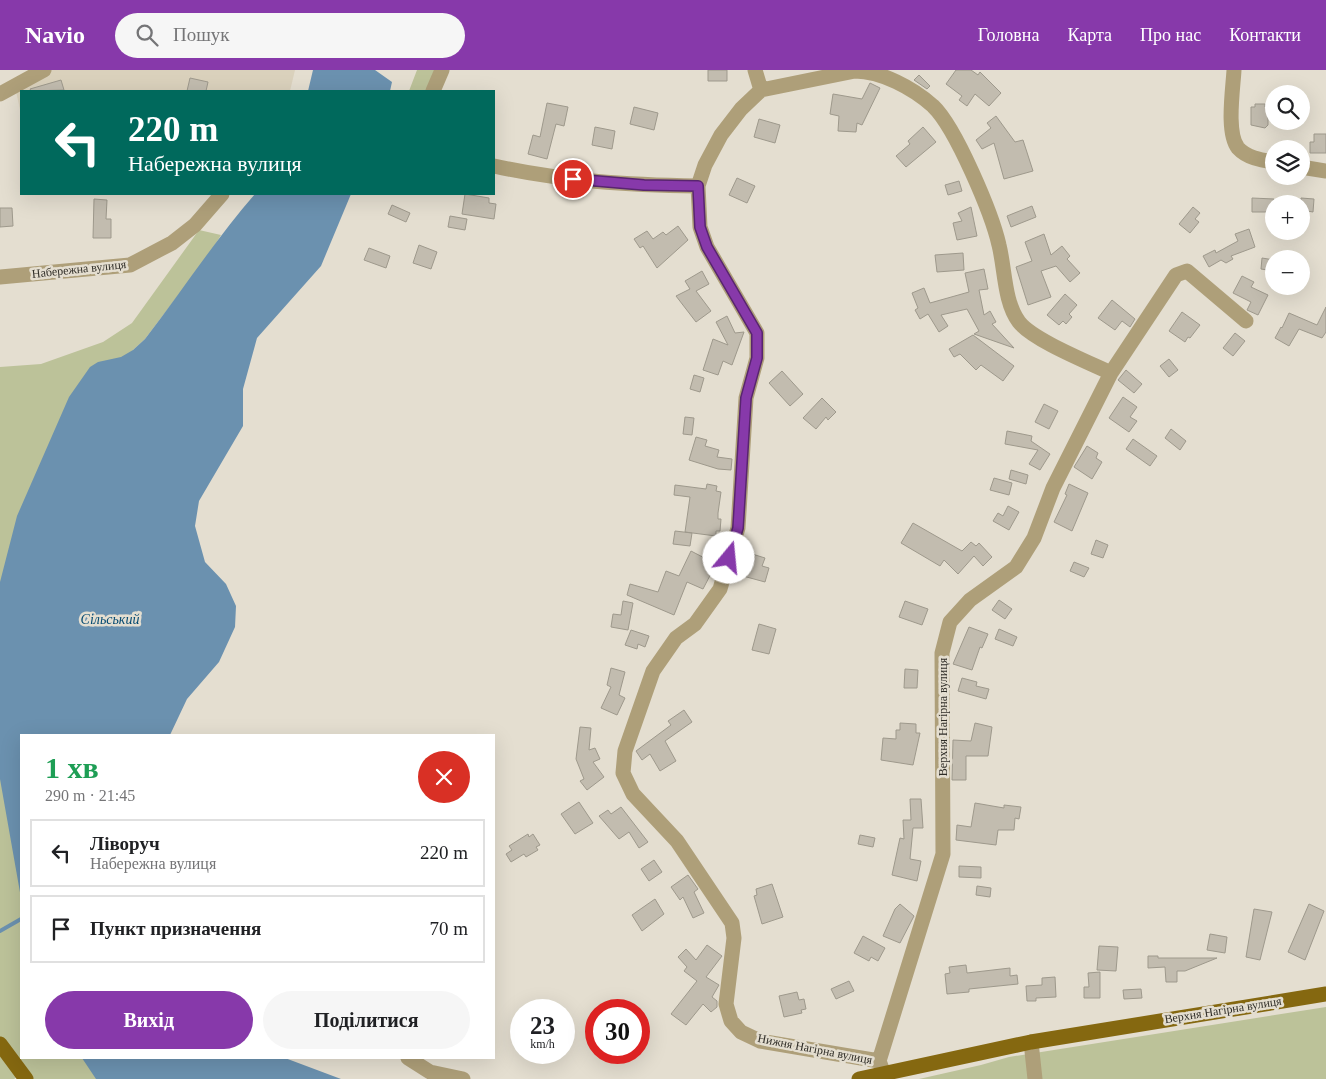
<!DOCTYPE html>
<html lang="uk">
<head>
<meta charset="utf-8">
<style>
	:root { --surface:#fff; --page:#f6f6f6; --text:#202124; --muted:#757577; --line:#e0e0e0; --accent:#8739aa }
	body { margin:0; font-family:Georgia,serif; background:var(--page); color:var(--text); height:100vh; display:flex; flex-direction:column; font-size:19px; white-space:nowrap }
	* { box-sizing:border-box; margin:0 }
	p { font-size:16px; color:var(--muted) }
	.icon { flex:none; width:28px; height:28px; fill:none; stroke:currentColor; stroke-width:2; stroke-linecap:round; stroke-linejoin:round }
	.map { position:relative; flex:1; overflow:hidden }
	.sheet { position:absolute; left:20px; top:664px; width:475px; height:325px; display:flex; flex-direction:column; background:var(--surface); border-radius:0px; box-shadow:0 5px 20px #0002 }
	.sheet>* { flex:none }
	.banner { position:absolute; left:20px; top:20px; width:475px; height:105px; border-radius:0px; box-shadow:0 5px 20px #0002; background:#00695c; color:#fff; overflow:hidden }
	.fabs { position:absolute; left:1265px; top:15px; display:grid; gap:10px }
	.fabs a { display:grid; place-items:center; width:45px; height:45px; border-radius:50%; background:var(--surface); box-shadow:0 5px 20px #0002; font-size:25px }
	.speed { position:absolute; left:510px; top:929px; display:flex; gap:10px; font-size:25px; font-weight:700; text-align:center }
	.speed>* { display:grid; place-content:center; width:65px; height:65px; border-radius:50%; background:var(--surface); box-shadow:0 5px 20px #0002; line-height:1 }
	.speed small { font-size:12px; font-weight:400 }
	.speed .limit { border:8px solid #d22; background:#fff; color:#111 }
	.pin { position:absolute; display:grid; place-items:center; width:42px; height:42px; color:#fff; margin:-21px; border:2px solid #fff; border-radius:50%; box-shadow:0 1px 5px #0007 }
	.me { position:absolute; width:55px; margin:-28px; rotate:17deg; stroke-linejoin:round; filter:drop-shadow(0 0 4px #0008) }
	.turn { display:flex; align-items:center; gap:18px; height:105px; padding:0 25px; font-size:22px }
	.turn .icon { width:65px; height:65px; stroke-width:2.5 }
	.turn b { display:block; font-size:35px; line-height:42px }
	.round { display:grid; place-items:center; flex:none; width:52px; height:52px; border-radius:26px; background:var(--page) }
	.headline { display:flex; align-items:center; justify-content:space-between; height:85px; padding:0 25px }
	h1 { font-size:30px; font-weight:800; line-height:38px; color:#1e9e55 }
	.primary-button { display:flex; gap:10px; margin-top:auto; padding:10px 25px }
	.primary-button a { flex:1; height:58px; border-radius:30px; background:var(--accent); color:#fff; font-size:20px; font-weight:800; line-height:58px; text-align:center }
	.primary-button a+a { background:var(--page); color:var(--text) }
	ul { padding:0; list-style:none }
	li { display:flex; align-items:center; gap:15px; height:68px; margin:0 10px 8px; padding:0 15px; border:2px solid var(--line); border-radius:0px }
	li div { flex:1 }
	li b { display:block; font-size:19px }
	li em { font-style:normal }
	header { display:flex; align-items:center; gap:30px; box-sizing:border-box; height:70px; padding:0 25px; background:var(--accent); color:#fff }
	header strong { font-size:24px }
	nav { display:flex; gap:28px; margin-inline-start:auto; font-size:18px }
	.search { width:350px; height:45px; background:var(--page); display:flex; align-items:center; gap:12px; box-sizing:border-box; padding:0 18px; border-radius:28px; color:var(--muted); font-size:19px }
	.map>svg:first-child { display:block }
	.built { fill:#dad1bc }
	.green { fill:#bcc299 }
	.water { fill:#6b91af }
	.lines { fill:none; stroke-linecap:round; stroke-linejoin:round }
	.stream { stroke:#6b91af; stroke-width:4 }
	.building { fill:#c2bcaf; stroke:#9e998c }
	.minor { stroke:#ae9f79; stroke-width:15 }
	.major { stroke:#856810; stroke-width:15 }
	.route-casing { stroke:#58256e; stroke-width:12 }
	.route { stroke:#8739aa; stroke-width:9 }
	.labels { text-anchor:middle; stroke-width:5; stroke-linejoin:round; paint-order:stroke }
	.street-label { font-size:12px; fill:#2f2d27; stroke:#e4ded0 }
	.water-label { font-size:14px; font-style:italic; fill:#044971; stroke:#e4ded0 }
</style>
</head>
<body>
<header>
<strong>Navio</strong>
<div class="search"><svg class="icon" aria-label="search" viewBox="0 0 24 24"><circle cx="10" cy="10" r="6"/><path d="M15 15l6 6"/></svg>Пошук</div>
<nav><a>Головна</a><a>Карта</a><a>Про нас</a><a>Контакти</a></nav>
</header>
<div class="map">
<svg width="1326" height="1009" viewBox="0 0 1326 1009">
	<rect width="100%" height="100%" fill="#e4ded0"/>
	<path class="built" d="M44,0H295L290,21H21V44L15,17Z"/>
	<path class="green" d="M417,0H442L433,21H409Z
		M199,160L221,165L208,186L145,269L133,280L6,571L21,792V988H109L117,1009H26L21,1004L14,1009H0V297L41,294L103,272L132,253Z
		M1326,937V1009H919L981,995L1009,987Z"/>
	<path class="water" d="M313,0H375L392,12L390,21H308Z
		M255,124H351L321,196L257,268L243,319V356L199,431L195,456L205,492L226,514L236,536L235,557L219,592L187,629L170,665H21V828L0,709V512L17,446L69,327L90,297L98,292L121,287L133,280L145,269C182,221 215,170 255,124Z
		M82,988H285L341,1009H96Z"/>
	<g class="lines">
		<path class="stream" d="M0,861L21,849"/>
	</g>
	<path class="building" d="M708,0H727V11H708Z
		M956,0H971L978,5L980,2L1001,23L989,36L975,24L967,36L959,30L962,26L946,14Z
		M919,5L930,16L927,19L914,10Z
		M190,8L208,12L206,21H187Z
		M61,10L64,20L31,21L30,19Z
		M870,13L880,18L862,55L857,53L856,62L838,61L839,46L830,44L833,24L862,29Z
		M547,33L568,37L564,56L556,54L547,89L528,84L533,65L540,67Z
		M1255,34H1265V37H1268V55L1265,58L1251,55V37H1255Z
		M634,37L658,43L654,60L630,54Z
		M996,46L1015,72L1023,70L1033,101L1004,109L994,73L982,79L976,70L991,58L987,53Z
		M759,49L780,55L775,73L754,67Z
		M595,57L615,61L612,79L592,75Z
		M923,57L936,72L906,97L896,86L910,74L908,71Z
		M1314,64H1326V83H1310V72H1314Z
		M737,108L755,116L747,133L729,125Z
		M959,111L962,121L948,125L945,115Z
		M465,124L489,128V133L496,134L494,149L462,144Z
		M1252,128L1274,129V142H1252Z
		M1301,128L1314,129L1313,142L1301,140Z
		M94,129L107,130L106,149H111V168H93Z
		M392,135L410,143L406,152L388,144Z
		M1032,136L1036,147L1011,157L1007,146Z
		M971,137L977,166L957,170L953,153L962,151L958,143Z
		M1193,137L1200,143L1195,149L1199,152L1190,163L1179,154Z
		M0,138H12L13,156L0,157Z
		M450,146L467,149L465,160L448,157Z
		M678,156L688,170L657,198L643,176L640,178L634,169L647,161L653,169L663,162L666,165Z
		M1249,159L1255,177L1231,186L1233,189L1226,193L1221,190L1209,197L1203,186L1215,180L1216,183L1238,171L1235,164Z
		M1044,164L1051,185L1062,176L1070,186L1067,189L1080,203L1070,212L1056,196L1041,201L1051,227L1028,235L1016,197L1032,191L1025,172Z
		M419,175L437,182L431,199L413,193Z
		M369,178L390,186L386,198L364,190Z
		M963,183L964,200L937,202L935,185Z
		M1262,188L1274,190V201L1261,199Z
		M984,199L988,219L979,220L984,245L990,241L996,252L992,254L1014,278L974,264L979,261L967,239L941,245L948,256L939,262L928,244L920,249L915,240L918,238L912,223L924,218L930,233L969,222L965,203Z
		M702,201L709,214L696,221L711,241L696,252L676,226L690,219L685,211Z
		M1242,206L1254,212L1251,217L1268,225L1258,245L1247,240L1251,232L1233,223Z
		M1065,224L1077,235L1069,244L1072,247L1066,254L1063,251L1059,255L1047,245Z
		M1112,230L1135,249L1130,257L1122,251L1115,260L1098,248Z
		M1326,237V262L1322,268L1299,259L1289,276L1275,268L1281,257L1282,258L1289,243L1317,255Z
		M1182,242L1200,255L1190,268L1188,267L1185,272L1169,261Z
		M727,246L735,263L744,262L732,295L723,291L718,305L703,300L713,269L728,275L716,252Z
		M1235,263L1245,271L1233,286L1223,278Z
		M973,265L1014,296L1003,311L981,295L976,300L960,284L954,287L949,279Z
		M1169,289L1178,300L1169,307L1160,296Z
		M1126,300L1142,314L1134,323L1118,310Z
		M782,301L803,324L790,336L769,313Z
		M694,305L704,308L700,322L690,319Z
		M1123,327L1137,337L1130,347L1137,351L1129,362L1109,348Z
		M822,328L836,342L828,350L826,347L816,359L803,348Z
		M1044,334L1058,341L1049,359L1035,352Z
		M685,347L694,348L692,365L683,364Z
		M1171,359L1186,371L1180,380L1165,368Z
		M1007,361L1032,366L1031,371L1050,384L1040,400L1029,394L1038,380L1005,374Z
		M696,367L707,370L705,376L719,380L717,387L732,389L731,400L718,399L689,390Z
		M1133,369L1157,386L1150,396L1126,379Z
		M1087,376L1098,383L1096,388L1102,392L1092,409L1074,397Z
		M1011,400L1028,405L1026,414L1009,409Z
		M994,408L1012,413L1009,425L990,420Z
		M707,414L717,416L716,421L721,422L718,443V449H721L720,461H716V466L685,462L690,427L674,425L675,415L706,419Z
		M1069,414L1088,423L1072,461L1054,452L1067,425L1065,424Z
		M1008,436L1019,442L1009,460L993,451L998,443L1003,446Z
		M913,453L962,481L971,472L976,476L979,473L992,487L983,496L974,486L958,504L944,490L940,496L901,473Z
		M675,461L692,463L690,476L673,474Z
		M1096,470L1108,475L1103,488L1091,484Z
		M691,481L716,494L703,519L687,512L674,545L627,525L630,514L658,522L666,501L679,506Z
		M749,483L765,488L762,496L769,498L765,512L743,506Z
		M1074,492L1089,498L1084,507L1070,501Z
		M999,530L1012,539L1005,549L992,540Z
		M623,531L633,533L628,560L611,557L613,544L621,545Z
		M905,531L928,539L922,555L899,547Z
		M759,554L776,559L769,584L752,580Z
		M969,557L988,564L982,578L980,577L972,600L953,594Z
		M999,559L1017,567L1013,576L995,569Z
		M631,560L649,566L645,577L638,574L637,579L625,575Z
		M611,598L625,602L619,625L625,628L617,645L601,638L611,617L607,615Z
		M905,599L918,600L917,618H904Z
		M962,608L977,612L976,616L989,619L986,629L958,621Z
		M684,640L692,652L665,671L676,691L660,701L650,684L642,690L636,681L671,655L668,651Z
		M900,653L916,654V663H920L913,695L881,690L883,668L896,669V660H900Z
		M975,653L992,657L988,686H966V710H952L953,670L971,671Z
		M580,657L591,658L589,680L595,678L600,689L593,692L604,707L587,720L580,711L584,709L576,689Z
		M910,729H921L923,758H913L910,789L921,791L917,811L892,805L900,768L904,769L903,750H911Z
		M579,732L593,753L575,764L561,744Z
		M975,733L1004,738V735L1021,737L1019,749L1015,748L1014,760H998L996,775L956,770L957,755L971,757Z
		M621,737L648,772L639,778L629,762L619,769L599,746L608,740L611,744Z
		M528,764L529,767L533,764L540,775L536,777L538,780L526,787L524,784L511,792L506,784L512,780L509,776Z
		M860,765L875,768L873,777L858,774Z
		M654,790L662,802L649,811L641,799Z
		M959,796L981,797V808L959,807Z
		M688,805L698,819L694,822L704,843L693,848L683,827L680,830L671,817Z
		M772,814L783,847L762,854L754,826L757,825L756,819Z
		M977,816L991,818L990,827L976,825Z
		M655,829L664,844L642,861L632,845Z
		M900,834L914,846L900,873L883,866L895,839Z
		M1309,834L1324,841L1305,890L1288,882Z
		M1254,839L1272,842L1260,890L1246,887Z
		M1210,864L1227,867L1225,883L1207,880Z
		M863,866L885,878L878,891L871,887L869,891L854,883Z
		M707,875L722,886L706,907L719,915L712,927L717,931V937L711,942L703,934L686,955L671,944L697,911L684,901L687,897L678,887L686,879L696,890Z
		M1099,876L1118,877L1116,901L1097,900Z
		M1148,886H1158V888H1217L1185,901H1177V912H1166L1165,897L1148,898Z
		M966,895L967,903L1010,898V906L1017,905L1018,914L969,919V922L947,924L945,904L950,903L949,897Z
		M1100,902V928H1084V917H1089L1088,903Z
		M1055,907L1056,927L1036,928V931H1027L1026,916L1042,915V908Z
		M849,911L854,921L836,929L831,919Z
		M1141,919L1142,928L1124,929L1123,920Z
		M797,922L799,930L804,929L806,939L801,940L802,943L784,947L779,926Z"/>
	<g class="lines">
		<path class="minor" d="M755,0L761,20
			M1234,0C1233,19 1226,63 1238,78C1247,88 1261,90 1274,92
			M433,21L442,0
			M0,24L44,0
			M494,96C561,111 629,115 698,116
			M1301,97L1326,101
			M0,207L130,195L172,173L195,155L222,124
			M1031,972L1035,1009
			M408,988L430,1002L463,1009
			M879,991L760,971L741,962L731,951L726,934L734,868L732,853L677,771L633,724L623,703L625,681L653,601L676,568L695,554L720,519L738,458L746,328L757,288V263L707,177L700,157L698,116L705,95L721,65L741,39L761,20L855,1C881,1 913,18 933,36C956,58 992,144 999,175C1005,199 1004,232 1019,252C1033,270 1088,292 1111,303
			M882,999L879,991L943,784L942,583L950,552L970,530L1016,497L1034,468L1053,418L1111,303L1176,205L1187,201L1246,251"/>
		<path class="major" d="M0,974L26,1009
			M859,1009L1031,972L1326,924"/>
	</g>
	<g class="lines">
		<defs>
			<path id="route" d="M573,109L644,115L698,116L700,157L707,177L757,263V288L746,328L738,458L729,488"/>
		</defs>
		<use href="#route" class="route-casing"/>
		<use href="#route" class="route"/>
	</g>
	<g class="labels">
		<g class="street-label">
			<text transform="translate(79 199) rotate(-6)" y="4">Набережна вулиця</text>
			<text transform="translate(943 647) rotate(-90)" y="4">Верхня Нагірна вулиця</text>
			<text transform="translate(1223 940) rotate(-9)" y="4">Верхня Нагірна вулиця</text>
			<text transform="translate(815 979) rotate(11)" y="4">Нижня Нагірна вулиця</text>
		</g>
		<g class="water-label">
			<text x="110" y="554">Сільський</text>
		</g>
	</g>
</svg>
<div class="fabs">
<a><svg class="icon" aria-label="search" viewBox="0 0 24 24"><circle cx="10" cy="10" r="6"/><path d="M15 15l6 6"/></svg></a>
<a><svg class="icon" aria-label="layers" viewBox="0 0 24 24"><path d="M12 4l9 5-9 5-9-5zM3 14l9 5 9-5"/></svg></a>
<a>+</a>
<a>−</a>
</div>
<div class="speed"><div>23<small>km/h</small></div><div class="limit">30</div></div>
<div class="pin" style="left:573px;top:109px;background:#d93025"><svg class="icon" aria-label="arrive" viewBox="0 0 24 24"><path d="M6 21V4h12l-3 4 3 4H6"/></svg></div>
<svg class="me" style="left:729px;top:488px" viewBox="-20 -20 40 40"><circle r="19" fill="#fff"/><path d="M0-13L10 11 0 6-10 11z" fill="#8739aa"/></svg>
<div class="banner">
<div class="turn"><svg class="icon" aria-label="left" viewBox="0 0 24 24"><path d="M17 20v-9H6M10 6l-5 5 5 5"/></svg><div><b>220 m</b>Набережна вулиця</div></div>
</div>
<section class="sheet">
<div class="headline"><div><h1>1 хв</h1><p>290 m · 21:45</p></div><a class="round" style="background:#d93025;color:#fff"><svg class="icon" aria-label="close" viewBox="0 0 24 24"><path d="M6 6l12 12M18 6L6 18"/></svg></a></div>
<ul>
<li><svg class="icon" aria-label="left" viewBox="0 0 24 24"><path d="M17 20v-9H6M10 6l-5 5 5 5"/></svg><div><b>Ліворуч</b><p>Набережна вулиця</p></div><em>220 m</em></li>
<li><svg class="icon" aria-label="arrive" viewBox="0 0 24 24"><path d="M6 21V4h12l-3 4 3 4H6"/></svg><div><b>Пункт призначення</b></div><em>70 m</em></li>
</ul>
<div class="primary-button"><a>Вихід</a><a>Поділитися</a></div>
</section>
</div>
</body>
</html>
